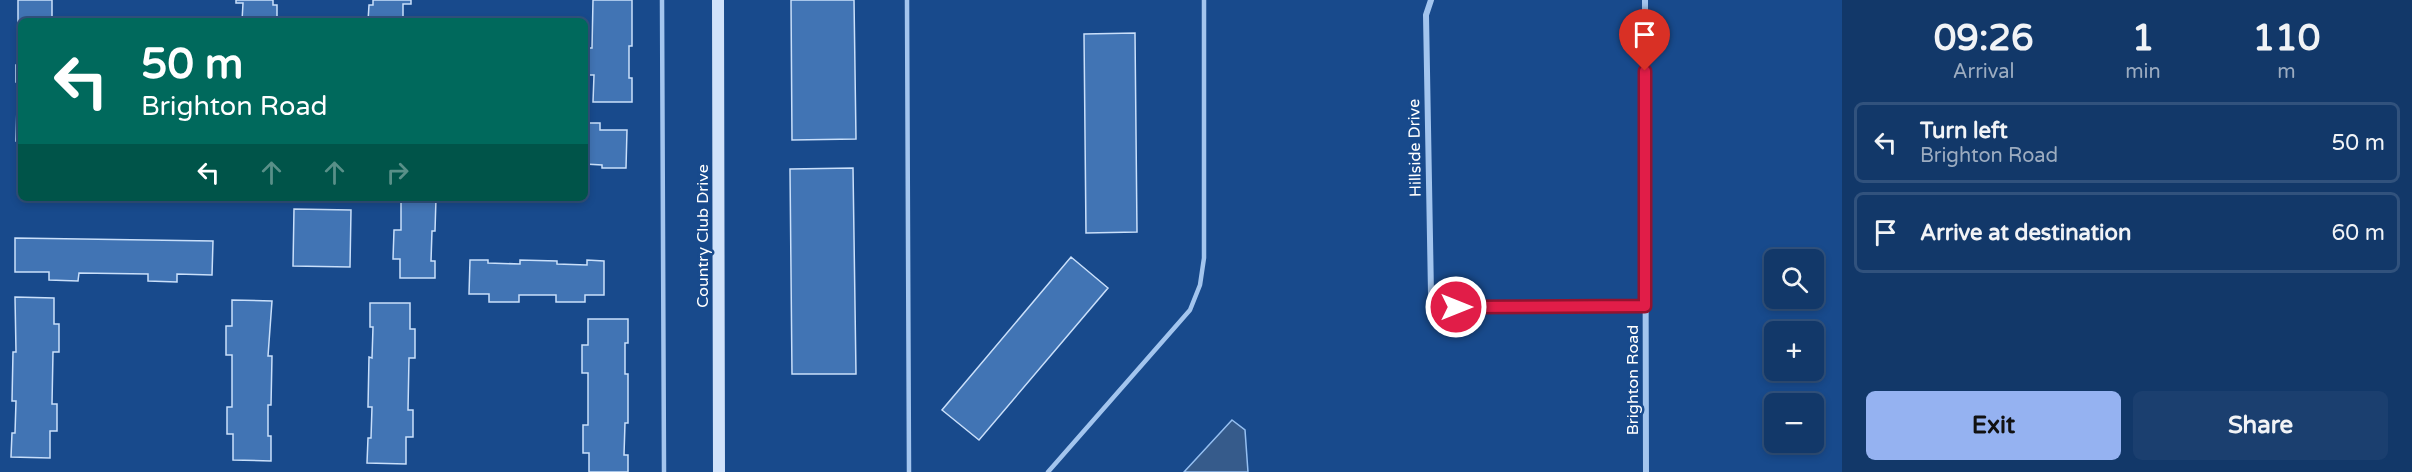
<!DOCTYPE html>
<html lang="en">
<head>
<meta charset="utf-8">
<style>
	:root { --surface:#123869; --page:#1b3f6f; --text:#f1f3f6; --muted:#9cacc0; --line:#31527d; --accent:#95b2f1 }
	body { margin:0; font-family:"Varela Round",sans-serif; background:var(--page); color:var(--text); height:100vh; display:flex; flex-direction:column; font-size:22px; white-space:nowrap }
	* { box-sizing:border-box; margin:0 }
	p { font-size:20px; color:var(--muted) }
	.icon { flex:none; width:33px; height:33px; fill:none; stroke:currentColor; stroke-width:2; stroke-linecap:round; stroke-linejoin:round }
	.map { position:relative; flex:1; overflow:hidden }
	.details { display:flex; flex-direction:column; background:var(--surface); width:570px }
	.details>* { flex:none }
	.top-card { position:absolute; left:18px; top:18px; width:570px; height:183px; border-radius:9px; box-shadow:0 3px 9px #0003,0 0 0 2px var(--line); background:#00695c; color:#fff; overflow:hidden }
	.fabs { position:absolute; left:1764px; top:249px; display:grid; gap:12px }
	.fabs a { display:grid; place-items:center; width:60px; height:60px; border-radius:9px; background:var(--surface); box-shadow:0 3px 9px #0003,0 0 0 2px var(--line); font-size:30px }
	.pin { position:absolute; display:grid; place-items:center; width:51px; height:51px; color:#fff; margin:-62px -26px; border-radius:50% 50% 50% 0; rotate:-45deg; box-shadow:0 0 6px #0007 }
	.pin .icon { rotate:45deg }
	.me { position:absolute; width:66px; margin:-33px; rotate:90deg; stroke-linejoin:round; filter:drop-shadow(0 0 4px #0008) }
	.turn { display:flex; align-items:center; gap:21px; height:126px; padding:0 24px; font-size:27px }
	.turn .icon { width:78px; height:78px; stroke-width:2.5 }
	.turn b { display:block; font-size:42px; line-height:51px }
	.lanes { display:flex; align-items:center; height:57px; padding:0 24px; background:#0003; justify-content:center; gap:30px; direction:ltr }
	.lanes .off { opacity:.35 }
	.eta { display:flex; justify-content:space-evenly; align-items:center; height:102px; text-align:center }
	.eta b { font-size:36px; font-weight:700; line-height:42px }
	.primary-button { display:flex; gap:12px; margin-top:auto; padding:12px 24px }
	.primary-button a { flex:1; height:69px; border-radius:9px; background:var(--accent); color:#111; font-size:24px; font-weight:700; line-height:69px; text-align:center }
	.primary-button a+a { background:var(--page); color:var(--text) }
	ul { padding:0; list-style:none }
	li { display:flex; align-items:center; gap:18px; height:81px; margin:0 12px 9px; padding:0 12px; border:3px solid var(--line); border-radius:9px }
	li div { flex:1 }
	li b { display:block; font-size:22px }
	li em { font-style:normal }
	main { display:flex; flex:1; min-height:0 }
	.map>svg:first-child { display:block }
	.water { fill:#365b8b; stroke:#95bff1; stroke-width:1.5 }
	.building { fill:#4174b4; stroke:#c9dffa; stroke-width:1.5 }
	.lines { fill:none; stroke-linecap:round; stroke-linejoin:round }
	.lane { stroke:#a3c5ee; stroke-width:4.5 }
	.street { stroke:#a3c5ee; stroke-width:6 }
	.secondary { stroke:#d0e2fa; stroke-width:12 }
	.route-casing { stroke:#92132f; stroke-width:15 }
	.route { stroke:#e11d48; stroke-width:10 }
	.labels { text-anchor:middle; stroke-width:5; stroke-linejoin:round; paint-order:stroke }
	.street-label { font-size:16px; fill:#fff; stroke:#184a8c }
</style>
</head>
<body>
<main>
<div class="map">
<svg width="1842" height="472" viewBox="0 0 1842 472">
	<rect width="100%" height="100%" fill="#184a8c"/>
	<path class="water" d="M1232,420L1245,430L1248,472H1184Z"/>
	<path class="building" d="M18,0H52V21H21V82H16V65H21V35H18Z
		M236,0H273V5H277V21H242L243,3H236Z
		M373,0H411V4H403V21H368L369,5H373Z
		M593,0H632V46H629V78H632V102H593L594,75H587V48H592Z
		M791,0H854L856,139L792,140Z
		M1135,33L1137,232L1086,233L1084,34Z
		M17,106H21V141H16Z
		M585,123H600V130H627L626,168H602V165L585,164Z
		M853,168L856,374H792L790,169Z
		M401,198H436L435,231H432L431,261H435V278H400V259H393L394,230H401Z
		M294,209L351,210L350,267L293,266Z
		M15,238L213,241L212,275L177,274V282L148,281V274L79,273L78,281L49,280V272H15Z
		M1071,257L1108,288L979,440L942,410Z
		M470,260H488V263L520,264V260L557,261V264L587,265V260L604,261V295H585V302H556V295H519V302H489V294H469Z
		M15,297L54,298V324H59V352H53L52,404H57V431H50V458L11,457L12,433H15L16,401H12L13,352H16Z
		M232,300L272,301L268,356H272L271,405H268V436H271V461L233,460V434H227V407H232V355H226V326H232Z
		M370,303H410V329H415V358H409L408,410H413V437H406V464L367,463L368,438H371L372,407H368L369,357L372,358L373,327H370Z
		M588,319H628V343H625V374H628V423H625L624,455H628V472H589V453H583V425H588V373H582V345H588Z"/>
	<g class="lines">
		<path class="lane" d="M662,0L664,472
			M907,0L909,472
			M1048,472L1190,310L1200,285L1204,258V0"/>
		<path class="street" d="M1431,0L1426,15L1431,294L1437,300L1456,307L1645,306
			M1645,0L1646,472"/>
		<path class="secondary" d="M718,0L719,472"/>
	</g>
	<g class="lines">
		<defs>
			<path id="route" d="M1456,307L1645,306V71"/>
		</defs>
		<use href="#route" class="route-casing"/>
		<use href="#route" class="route"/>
	</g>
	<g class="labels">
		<g class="street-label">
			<text transform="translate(1414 148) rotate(-91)" y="6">Hillside Drive</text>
			<text transform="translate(702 236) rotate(-90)" y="6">Country Club Drive</text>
			<text transform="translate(1632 380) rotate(-90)" y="6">Brighton Road</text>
		</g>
	</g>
</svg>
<div class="fabs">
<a><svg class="icon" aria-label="search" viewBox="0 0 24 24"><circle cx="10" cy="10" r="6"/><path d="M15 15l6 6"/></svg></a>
<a>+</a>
<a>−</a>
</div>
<div class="pin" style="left:1645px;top:71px;background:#d93025"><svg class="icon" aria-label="arrive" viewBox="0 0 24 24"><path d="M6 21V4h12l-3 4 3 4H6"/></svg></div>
<svg class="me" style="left:1456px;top:307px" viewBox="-20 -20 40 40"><circle r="17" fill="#e11d48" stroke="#fff" stroke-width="3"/><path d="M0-11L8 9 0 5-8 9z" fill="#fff"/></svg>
<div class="top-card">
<div class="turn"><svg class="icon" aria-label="left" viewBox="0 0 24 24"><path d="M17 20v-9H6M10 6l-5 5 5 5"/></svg><div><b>50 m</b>Brighton Road</div></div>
<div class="lanes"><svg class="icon" aria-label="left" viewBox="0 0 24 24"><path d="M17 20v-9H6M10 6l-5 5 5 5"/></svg><svg class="icon off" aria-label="ahead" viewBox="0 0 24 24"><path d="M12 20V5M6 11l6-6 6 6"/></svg><svg class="icon off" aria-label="ahead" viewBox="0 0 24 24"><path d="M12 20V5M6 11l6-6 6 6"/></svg><svg class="icon off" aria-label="right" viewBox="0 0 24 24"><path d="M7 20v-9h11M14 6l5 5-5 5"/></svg></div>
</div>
</div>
<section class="details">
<div class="eta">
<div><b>09:26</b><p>Arrival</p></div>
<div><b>1</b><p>min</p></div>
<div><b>110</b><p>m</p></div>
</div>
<ul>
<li><svg class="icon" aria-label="left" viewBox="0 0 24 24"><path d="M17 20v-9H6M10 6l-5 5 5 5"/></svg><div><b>Turn left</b><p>Brighton Road</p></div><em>50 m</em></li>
<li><svg class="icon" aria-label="arrive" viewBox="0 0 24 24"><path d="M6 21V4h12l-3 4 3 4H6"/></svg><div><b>Arrive at destination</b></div><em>60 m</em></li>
</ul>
<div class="primary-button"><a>Exit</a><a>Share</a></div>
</section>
</main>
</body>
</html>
